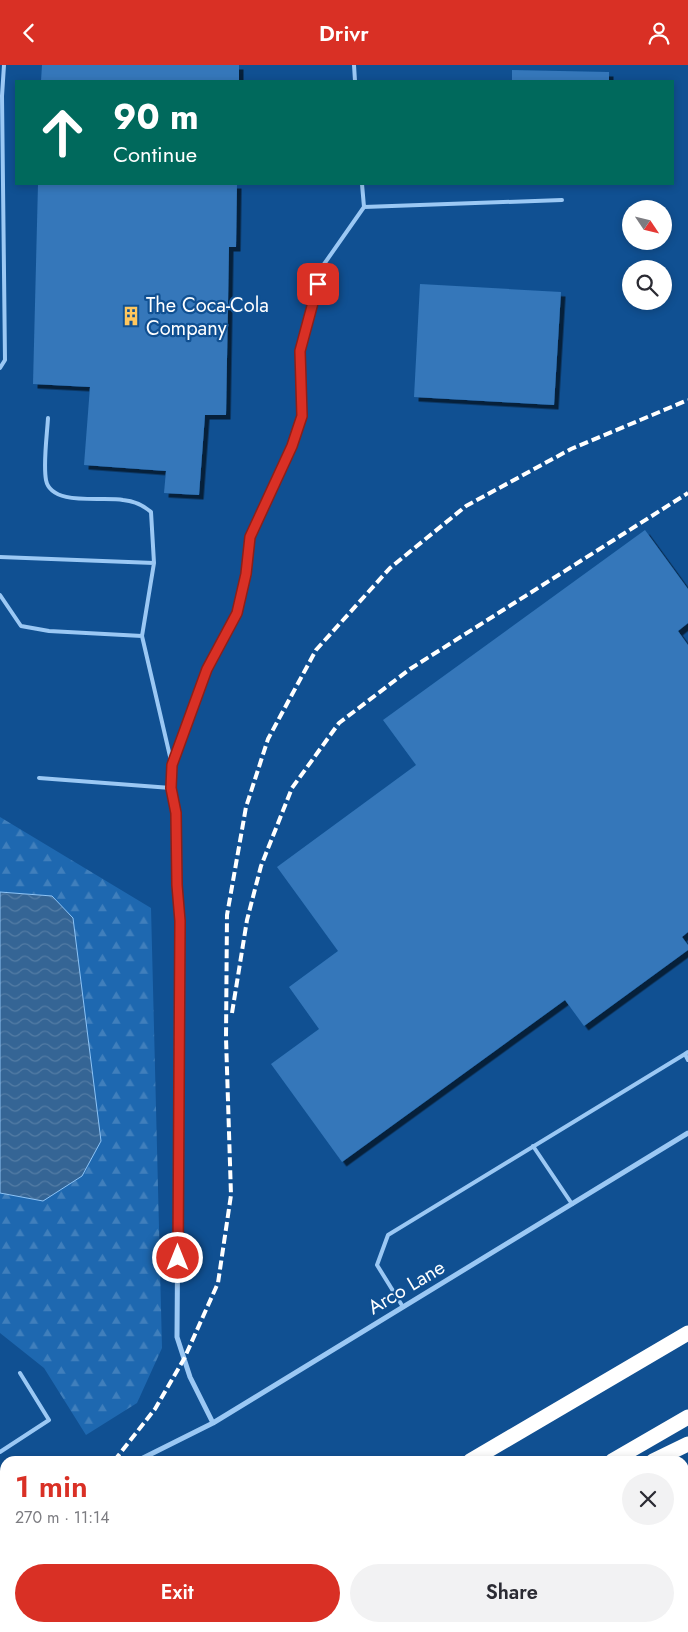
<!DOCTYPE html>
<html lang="en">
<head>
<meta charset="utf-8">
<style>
	:root { --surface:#fff; --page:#f2f2f3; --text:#2b2b33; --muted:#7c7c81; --accent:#d93025 }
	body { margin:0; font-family:Jost,sans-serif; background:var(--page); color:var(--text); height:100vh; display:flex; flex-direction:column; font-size:19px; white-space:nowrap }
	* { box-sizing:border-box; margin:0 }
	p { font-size:16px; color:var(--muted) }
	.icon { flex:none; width:28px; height:28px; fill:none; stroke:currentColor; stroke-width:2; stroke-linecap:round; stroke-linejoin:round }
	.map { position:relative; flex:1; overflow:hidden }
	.side { position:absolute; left:0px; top:1391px; width:689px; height:176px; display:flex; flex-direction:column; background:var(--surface); border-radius:15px 15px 0 0; box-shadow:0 2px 8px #0003 }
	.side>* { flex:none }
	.top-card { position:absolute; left:15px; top:15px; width:659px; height:105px; border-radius:0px; box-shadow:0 2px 8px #0003; background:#00695c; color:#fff; overflow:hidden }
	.needle { width:32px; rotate:125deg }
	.controls { position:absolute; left:622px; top:135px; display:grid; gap:10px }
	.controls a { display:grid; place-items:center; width:50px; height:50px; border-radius:50%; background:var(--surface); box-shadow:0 2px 8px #0003; font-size:25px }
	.pin { position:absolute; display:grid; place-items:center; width:42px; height:42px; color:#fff; margin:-21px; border-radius:10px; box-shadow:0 2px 8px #0006 }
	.me { position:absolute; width:55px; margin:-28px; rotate:0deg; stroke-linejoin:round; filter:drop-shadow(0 0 4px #0008) }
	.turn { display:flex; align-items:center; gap:18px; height:105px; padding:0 15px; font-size:22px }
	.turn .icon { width:65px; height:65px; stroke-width:2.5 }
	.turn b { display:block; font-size:35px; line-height:42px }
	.round { display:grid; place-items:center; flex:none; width:52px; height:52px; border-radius:26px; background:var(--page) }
	.head { display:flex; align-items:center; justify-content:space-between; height:85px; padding:0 15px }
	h1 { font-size:30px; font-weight:600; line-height:38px; color:var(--accent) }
	.primary-button { display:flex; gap:10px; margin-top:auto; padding:10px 15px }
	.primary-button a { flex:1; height:58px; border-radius:30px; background:var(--accent); color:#fff; font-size:20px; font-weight:600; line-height:58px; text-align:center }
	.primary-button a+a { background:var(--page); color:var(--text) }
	header { display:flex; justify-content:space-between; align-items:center; height:65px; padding:0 15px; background:var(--accent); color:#fff; font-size:22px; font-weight:600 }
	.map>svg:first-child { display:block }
	.forest { fill:url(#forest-firs) }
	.water { fill:url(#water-waves); stroke:#8dc4f7 }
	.building { fill:#3477ba; filter:url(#shadow) }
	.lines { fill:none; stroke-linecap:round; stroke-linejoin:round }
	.lane { stroke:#9bc8f4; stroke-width:4 }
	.street { stroke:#9bc8f4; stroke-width:5 }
	.highway { stroke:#fff; stroke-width:15 }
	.rail { stroke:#fff; stroke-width:4; stroke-dasharray:9 4; stroke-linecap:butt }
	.route-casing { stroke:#8d1f18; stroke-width:12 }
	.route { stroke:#d93025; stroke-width:9 }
	.labels { text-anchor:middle; stroke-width:4.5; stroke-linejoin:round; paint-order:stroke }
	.poi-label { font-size:20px; fill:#fff; stroke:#105092; text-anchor:start }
	.street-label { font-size:20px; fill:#fff; stroke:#105092 }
</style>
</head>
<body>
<header><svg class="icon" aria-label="back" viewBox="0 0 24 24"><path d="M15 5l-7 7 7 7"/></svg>Drivr<svg class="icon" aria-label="person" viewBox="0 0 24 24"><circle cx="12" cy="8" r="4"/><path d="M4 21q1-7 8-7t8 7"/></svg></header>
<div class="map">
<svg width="688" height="1567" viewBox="0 0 688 1567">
	<defs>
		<pattern id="forest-firs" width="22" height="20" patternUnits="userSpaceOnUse" patternTransform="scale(1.25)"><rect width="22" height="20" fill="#1e68b0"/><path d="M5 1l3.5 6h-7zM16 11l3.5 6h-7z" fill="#407fbc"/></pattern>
		<pattern id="water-waves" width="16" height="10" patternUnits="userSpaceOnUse" patternTransform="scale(1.25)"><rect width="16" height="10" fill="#356595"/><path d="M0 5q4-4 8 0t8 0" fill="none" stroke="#537ca5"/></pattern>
		<filter id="shadow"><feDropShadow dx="4.5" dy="4.5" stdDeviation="0" flood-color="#0009"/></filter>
	</defs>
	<rect width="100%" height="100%" fill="#105092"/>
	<path class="forest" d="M0,752L151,843L162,1283L137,1338L86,1370L44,1303L0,1268V1128L43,1136L52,831L0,827Z"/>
	<path class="water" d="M0,827L52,831L73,853L101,1076L82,1111L43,1136L0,1128Z"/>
	<path class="building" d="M42,0H239V16H41Z
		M512,5L609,7V16H512Z
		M38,119H237L236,182H229L226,350H205L199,430L164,428L166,406L84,400L90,322L33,319Z
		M420,219L561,227L554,340L414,332Z
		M645,465L688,524V558L678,566L688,580V867L682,872L688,880V885L584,961L565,935L342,1097L271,999L319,964L289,922L338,886L277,802L416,700L383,655Z"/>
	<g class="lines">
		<path class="lane" d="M354,0L355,16
			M362,119L364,142L562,135
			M0,303L5,295L2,31L4,0
			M48,353C47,371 43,398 46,415C51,442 104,431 123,435C134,436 143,440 151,447L154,498L142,571
			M0,492L154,498
			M0,530L21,561L49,566L142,571L172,700
			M39,713L171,723
			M180,856L177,820L176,749L171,723L172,700L207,604L237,548L246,509L250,472L292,381L301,351L300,286L322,202L364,142
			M688,987L685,989L688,995
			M533,1081L572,1139
			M403,1242L377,1200L388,1170L685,989
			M0,1387L49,1355L20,1308
			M0,1417L5,1426"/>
		<path class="street" d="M180,856L177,1272L190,1312L213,1358
			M137,1396L213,1358L688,1068
			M0,1465L5,1463
			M684,1550L688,1547
			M654,1567L661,1562"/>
		<path class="highway" d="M470,1396L688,1268
			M612,1396L688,1352
			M653,1396L688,1379
			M179,1567L187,1562
			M320,1567L328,1562"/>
		<path class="rail" d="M232,948L247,855L261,801L292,723L339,658L410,604L688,428
			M114,1396L155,1344L184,1294L218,1218L231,1130L226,973L227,850L246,742L268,674L316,585L390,503L466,441L571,384L688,335
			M0,1490L5,1487"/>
	</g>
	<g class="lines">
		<defs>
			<path id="route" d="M178,1193L180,856L177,820L176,748L171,723L172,700L207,604L237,548L246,509L250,472L292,381L302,351L300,286L318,219"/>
		</defs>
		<use href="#route" class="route-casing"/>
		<use href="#route" class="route"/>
	</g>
	<defs>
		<symbol id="building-bare" viewBox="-9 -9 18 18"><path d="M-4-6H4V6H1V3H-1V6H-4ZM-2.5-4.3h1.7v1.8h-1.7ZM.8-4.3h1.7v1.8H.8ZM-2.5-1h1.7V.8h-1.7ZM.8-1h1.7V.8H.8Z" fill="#ffc75e" stroke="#105092" stroke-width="2.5" paint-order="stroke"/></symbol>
	</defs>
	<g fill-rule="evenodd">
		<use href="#building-bare" x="117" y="237" width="28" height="28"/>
	</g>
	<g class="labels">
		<g class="poi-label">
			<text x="146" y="247">The Coca-Cola<tspan x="146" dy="23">Company</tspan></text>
		</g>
		<g class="street-label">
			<text transform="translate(406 1222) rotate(-31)" y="7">Arco Lane</text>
		</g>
	</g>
</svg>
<div class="controls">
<a><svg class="needle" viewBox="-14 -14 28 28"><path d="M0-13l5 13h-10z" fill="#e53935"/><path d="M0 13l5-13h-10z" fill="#7c7c81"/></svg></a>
<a><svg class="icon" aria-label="search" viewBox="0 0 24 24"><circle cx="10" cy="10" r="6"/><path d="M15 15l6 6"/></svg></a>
</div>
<div class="pin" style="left:318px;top:219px;background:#d93025"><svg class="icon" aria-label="arrive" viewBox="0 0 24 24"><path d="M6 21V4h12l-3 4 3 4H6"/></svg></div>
<svg class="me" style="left:178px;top:1193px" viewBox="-20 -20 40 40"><circle r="17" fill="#d93025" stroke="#fff" stroke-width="3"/><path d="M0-11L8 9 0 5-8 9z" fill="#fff"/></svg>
<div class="top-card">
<div class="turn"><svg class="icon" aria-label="ahead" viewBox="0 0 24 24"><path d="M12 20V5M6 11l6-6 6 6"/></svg><div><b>90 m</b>Continue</div></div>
</div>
<section class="side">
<div class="head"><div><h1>1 min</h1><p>270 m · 11:14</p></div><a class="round"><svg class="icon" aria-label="close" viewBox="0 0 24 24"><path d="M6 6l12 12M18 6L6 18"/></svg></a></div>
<div class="primary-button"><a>Exit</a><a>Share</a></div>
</section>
</div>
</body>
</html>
